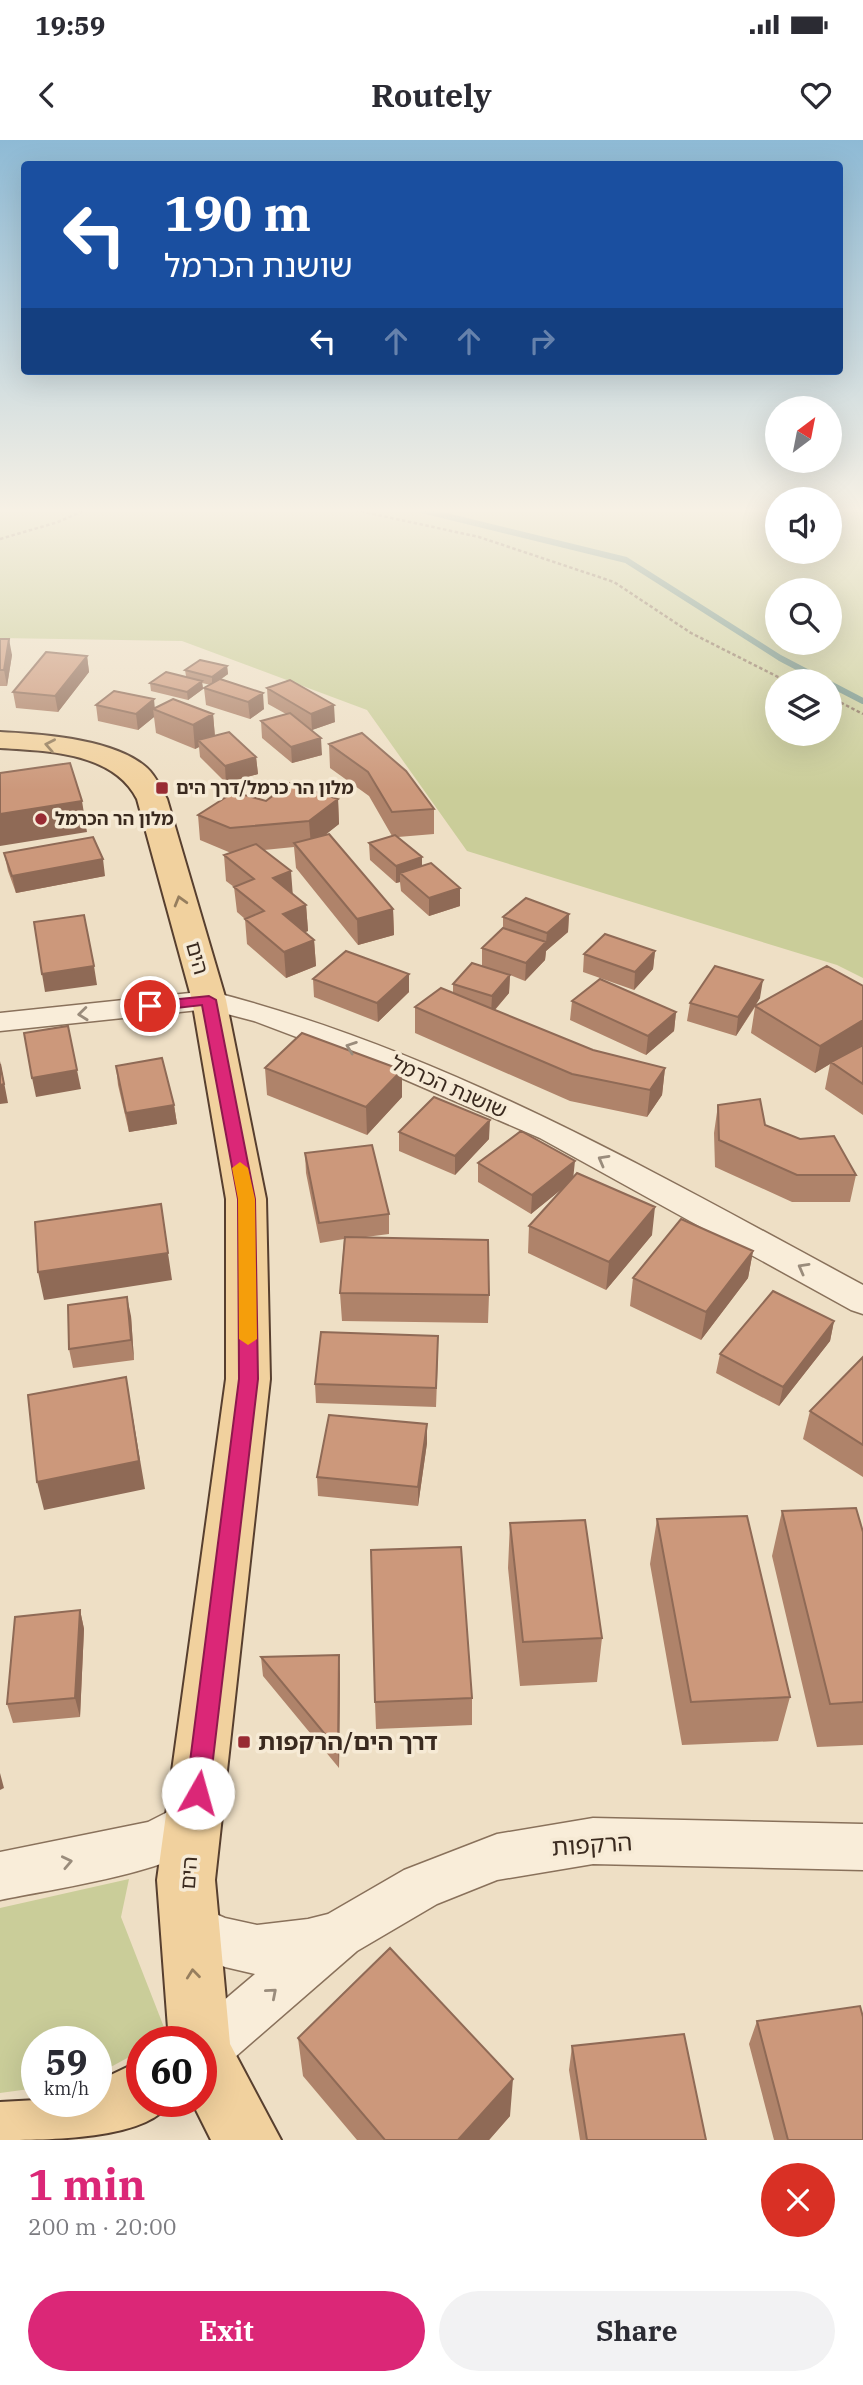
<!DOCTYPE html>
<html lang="en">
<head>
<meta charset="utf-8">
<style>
	:root { --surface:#fff; --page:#f2f2f3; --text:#2b2b33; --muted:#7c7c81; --accent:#db2777 }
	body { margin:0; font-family:"IBM Plex Serif","Noto Sans Hebrew",serif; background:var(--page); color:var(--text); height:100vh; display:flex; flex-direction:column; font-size:26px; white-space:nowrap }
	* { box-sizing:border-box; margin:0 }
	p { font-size:23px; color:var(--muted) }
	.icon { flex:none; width:38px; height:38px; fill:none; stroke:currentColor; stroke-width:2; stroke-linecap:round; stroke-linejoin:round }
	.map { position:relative; height:2000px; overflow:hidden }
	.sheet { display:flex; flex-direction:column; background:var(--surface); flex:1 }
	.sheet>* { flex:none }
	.banner { position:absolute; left:21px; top:21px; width:822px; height:214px; border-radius:7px; box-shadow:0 7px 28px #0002; background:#1a4fa0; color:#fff; overflow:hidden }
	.needle { width:46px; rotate:32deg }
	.buttons { position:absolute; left:765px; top:256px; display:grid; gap:14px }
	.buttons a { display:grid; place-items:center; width:77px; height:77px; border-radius:50%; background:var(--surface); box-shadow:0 7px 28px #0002; font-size:35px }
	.speed { position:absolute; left:21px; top:1886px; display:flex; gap:14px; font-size:35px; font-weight:700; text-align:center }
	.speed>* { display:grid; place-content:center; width:91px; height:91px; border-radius:50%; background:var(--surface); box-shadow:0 7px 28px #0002; line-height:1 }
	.speed small { font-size:18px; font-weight:400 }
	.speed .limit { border:10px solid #d22; background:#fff; color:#111 }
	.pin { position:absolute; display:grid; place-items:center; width:60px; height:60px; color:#fff; margin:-30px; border:4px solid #fff; border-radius:50%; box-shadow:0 2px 7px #0007 }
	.me { position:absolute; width:77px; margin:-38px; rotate:7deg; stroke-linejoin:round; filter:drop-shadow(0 0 5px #0008) }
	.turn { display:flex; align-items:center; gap:24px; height:147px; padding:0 28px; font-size:32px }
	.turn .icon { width:91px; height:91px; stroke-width:2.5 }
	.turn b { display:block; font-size:49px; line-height:60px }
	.lanes { display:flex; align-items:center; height:66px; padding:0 28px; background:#0003; justify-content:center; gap:35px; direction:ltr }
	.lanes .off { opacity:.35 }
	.round { display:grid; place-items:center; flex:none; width:74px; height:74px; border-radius:37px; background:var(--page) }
	.head { display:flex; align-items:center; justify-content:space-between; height:119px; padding:0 28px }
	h1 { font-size:42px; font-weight:800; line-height:52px; color:var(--accent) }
	.cta { display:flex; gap:14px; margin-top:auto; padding:14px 28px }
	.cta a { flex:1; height:80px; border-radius:42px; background:var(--accent); color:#fff; font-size:28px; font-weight:800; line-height:80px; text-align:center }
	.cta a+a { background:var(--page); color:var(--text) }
	.status { display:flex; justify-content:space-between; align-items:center; height:49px; padding:0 35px; background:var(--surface); direction:ltr }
	.status svg { height:19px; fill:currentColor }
	header { display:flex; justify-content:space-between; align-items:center; height:91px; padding:0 28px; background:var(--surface); font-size:32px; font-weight:800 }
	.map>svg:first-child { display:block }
	.green { fill:#cacd99; fill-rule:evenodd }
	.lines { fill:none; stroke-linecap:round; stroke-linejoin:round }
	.stream { stroke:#6d9085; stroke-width:6 }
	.street-casing { stroke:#89715b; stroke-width:3 }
	.primary-casing { stroke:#573f2f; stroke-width:4 }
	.path { stroke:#89715b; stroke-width:2.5; stroke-dasharray:3.5 2.5; stroke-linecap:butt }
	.street { fill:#f9edd9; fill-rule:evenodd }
	.primary { fill:#f1d19e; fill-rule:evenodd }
	.wall { fill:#af836a }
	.shaded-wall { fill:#8f6a56 }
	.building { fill:#cc987b; stroke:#8f6a56; stroke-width:2 }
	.oneway { stroke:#967e5e }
	.oneway2 { stroke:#9a8c7c }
	.route { fill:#db2777; stroke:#8e194d; stroke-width:2 }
	.slow { fill:#f59e0b }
	.poi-dot { fill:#982b33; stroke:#f6ead5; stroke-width:2.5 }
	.labels { text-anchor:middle; stroke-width:7; stroke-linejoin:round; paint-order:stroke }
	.far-poi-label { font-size:18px; font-weight:bold; fill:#3a2a1f; stroke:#f6ead5; text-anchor:start }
	.street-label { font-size:21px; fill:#3a2a1f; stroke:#f6ead5 }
	.near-poi-label { font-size:24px; font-weight:bold; fill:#3a2a1f; stroke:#f6ead5; text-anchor:start }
	.near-street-label { font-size:24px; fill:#3a2a1f; stroke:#f6ead5 }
</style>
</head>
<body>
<div class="status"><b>19:59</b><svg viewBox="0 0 49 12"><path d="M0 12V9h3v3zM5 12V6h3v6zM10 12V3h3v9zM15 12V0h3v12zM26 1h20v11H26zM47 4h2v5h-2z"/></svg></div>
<header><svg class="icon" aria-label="back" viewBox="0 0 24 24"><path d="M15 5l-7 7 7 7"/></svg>Routely<svg class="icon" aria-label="heart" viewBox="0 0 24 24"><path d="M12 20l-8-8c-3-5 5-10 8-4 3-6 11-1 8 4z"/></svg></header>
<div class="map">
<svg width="863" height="2000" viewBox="0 0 863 2000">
	<rect width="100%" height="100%" fill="#eedfc5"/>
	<path class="green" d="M0,370H777V411H830V370H863V838L837,825L467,711L367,570L182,501L0,498ZM777,450H830V502H777ZM777,541H830V593H777Z
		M129,1739L121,1777L167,1895L154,1902H142V1910L96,1935V1902H37V1948L0,1953V1768Z"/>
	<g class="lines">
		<path class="stream" d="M422,370L626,420L780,518L824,541
			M830,544L863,561"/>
		<defs>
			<path id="street" d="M209,851C443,910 653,1032 863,1145V1174L851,1170L540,998L376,927L254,881L208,869L0,891V873Z
				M195,1658L211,1664L218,1680C216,1685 215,1691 212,1695C186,1731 46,1750 0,1760V1712L148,1682Z
				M593,1678L863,1684V1730L593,1724L497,1740L437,1764L357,1811L219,1931L201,1939V1902H180L183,1895L255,1834L225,1827L171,1803L164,1786L171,1769L188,1762L225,1778L257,1785L308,1779L328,1774L404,1730L497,1694Z"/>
			<path id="primary" d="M0,592C41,594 120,599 150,631C157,639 162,650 167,659L226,860L266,1059L270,1239L215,1740L230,1904L281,2000H211L192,1962H201V1902H169L157,1740L226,1239V1059L192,860L137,659C113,612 47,611 0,608Z
				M142,1920V1962H170C149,2000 46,2000 0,2000V1962L37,1960L96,1962V1942Z"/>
		</defs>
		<use href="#street" class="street-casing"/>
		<use href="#primary" class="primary-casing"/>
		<path class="path" d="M355,370L479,397L614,442L691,493L786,541
			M0,399L58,382L85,370
			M830,557L863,574"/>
		<use href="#street" class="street"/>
		<use href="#primary" class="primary"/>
	</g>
	<path class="wall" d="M0,499L12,515L7,546H0Z
		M87,516L89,532L58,572L16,568L13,552Z
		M227,526L228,534L220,540L264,569L250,579L206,565L204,548L211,545L202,543L203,549L188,560L151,551L150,543L186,536L185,530Z
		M267,548L335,582L312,590L322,615L292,623L262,598L261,581L286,574L268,564Z
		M96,565L155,569L213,574L215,596L256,617L258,634L226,643L200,617L199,607L195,609L156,593L154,577L138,590L98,581Z
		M329,604L434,669V694L398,697L422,726L460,766L429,776L401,751L400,742L396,743L370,720L369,703L392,696L369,656L330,628Z
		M338,659L339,684L325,695L393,769L394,795L358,805L296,728L294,707L264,710L292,754L306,765L308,791L305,792L314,800L316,826L286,838L247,804L245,779L237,772L234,747L226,741L224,715L231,713L200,700L198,675L266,661Z
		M4,713L105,736L16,753L8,731Z
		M569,774L568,792L546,811L545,820L525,841L510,835L509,853L495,870L593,910L665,928L662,955L647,977L570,961L415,893V867L453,853V844L482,826V808L503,788V777Z
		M655,811L653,829L634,850L583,832L584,814Z
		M313,839L409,852L378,882L314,857Z
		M760,858L755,866L863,904L844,915L863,905V975L825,949L830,924L815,933L751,893L755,867L736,896L687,881L690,863Z
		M572,861L676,872L674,891L646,915L570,880Z
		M116,926L174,965L177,984L129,992L118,945Z
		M265,928L402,930V957L367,995L267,955Z
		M718,965L765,985L856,1035L850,1062H792L715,1027L714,993Z
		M399,992L489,999L455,1035L399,1011Z
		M305,1013L389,1074V1094L358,1098L489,1155L488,1183L342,1181L340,1153L344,1099L320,1103L306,1033Z
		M478,1023L573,1037L652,1095L606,1150L528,1113L529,1086L564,1047L531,1074L478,1042Z
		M753,1111L748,1138L701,1200L630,1166L633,1138Z
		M131,1176L134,1220L73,1228L69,1209Z
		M834,1181L830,1201L779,1266L716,1233L720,1214Z
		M438,1215L436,1267L316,1263L315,1244Z
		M863,1217V1337L803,1299L810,1271Z
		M427,1284V1303L418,1366L318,1356L317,1337Z
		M782,1371L863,1392V1605L817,1607L772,1416Z
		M657,1379L790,1557L778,1601L682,1605L650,1424Z
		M510,1383L602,1498L597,1542L520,1546L508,1428Z
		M80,1470L84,1489L80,1577L13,1583L7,1564Z
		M261,1517L340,1534L339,1628L263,1536Z
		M472,1558V1585L376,1589L375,1562Z
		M757,1881L863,2000H774L749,1904Z
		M298,1898L510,1976L489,2000H357L303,1936Z
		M572,1906L706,2000H580L569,1930Z"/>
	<path class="shaded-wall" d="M9,499L12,515L7,546L4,530Z
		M87,516L89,532L58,572L55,556Z
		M227,526L228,534L212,545V537Z
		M202,541L203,549L188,560L187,552Z
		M263,553L264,569L250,579L248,562Z
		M154,559L155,570L153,569L154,577L138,590L136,574Z
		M334,565L335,582L312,590L311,574Z
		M213,574L215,598L198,600L199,607L195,609L193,585Z
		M321,598L322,615L292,623L291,607Z
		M256,617L258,634L226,643L225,626Z
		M338,659L339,684L311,706L309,681Z
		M82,661L87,692L0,706V674Z
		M422,717V734L400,733V742L396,743V726Z
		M103,719L105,736L16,753L12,736Z
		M291,731L293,757L273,738Z
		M460,748V766L429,776V758Z
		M306,765L308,791L285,800L283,774Z
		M393,769L394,795L358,805L357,779Z
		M569,774L568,792L546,811L545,820L525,841L526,823L546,802L547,793Z
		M314,800L316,826L286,838L284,812Z
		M655,811L653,829L634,850L635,832Z
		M94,826L97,845L45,852L42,834Z
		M409,834V852L378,882L377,863Z
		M510,835L509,853L491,874L492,856Z
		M763,840L760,858L736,896L738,877Z
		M676,872L674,891L646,915L648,896Z
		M863,880V904L815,933L820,906Z
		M0,921L8,963L0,964Z
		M665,928L662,955L647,977L650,950Z
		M77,930L81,949L36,957L32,938Z
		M402,930V957L367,995L366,967Z
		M174,965L177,984L129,992L126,973Z
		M490,980L489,999L455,1035V1016Z
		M575,1021L573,1040L531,1074L532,1055Z
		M655,1067L652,1095L606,1150L609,1122Z
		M753,1111L748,1138L701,1200L706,1172Z
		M168,1113L172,1140L44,1160L38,1132Z
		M127,1157L131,1176L134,1220L131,1200Z
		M834,1181L830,1201L779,1266L783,1247Z
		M126,1237L145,1349L44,1370L37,1342Z
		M427,1284V1303L418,1366V1347Z
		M80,1470L84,1489L80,1577L75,1558Z
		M339,1515L340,1534L339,1628L338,1610Z
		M0,1633L4,1648L0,1650Z
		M513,1939L510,1976L489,2000H458Z"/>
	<path class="building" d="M0,499H9L4,530H0Z
		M46,512L87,516L55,556L13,552Z
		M200,520L227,526L212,537L185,530Z
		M166,532L202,541L187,552L150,543Z
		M220,539L263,553L248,562L204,548Z
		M290,540L334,565L311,574L267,548Z
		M114,551L154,559L136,574L96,565Z
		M173,559L213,574L193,585L153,569Z
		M290,573L321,598L291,607L261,581Z
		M229,592L256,617L225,626L198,600Z
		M362,593L406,631L434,669L392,672L368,632L329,604Z
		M70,623L82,661L0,674V633Z
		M289,643L338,659L309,681L230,688L198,675L234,652L266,661Z
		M329,694L393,769L357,779L294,703Z
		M395,695L422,717L396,726L369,703Z
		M93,697L103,719L12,736L4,713Z
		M256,704L291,731L273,738L306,765L283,774L314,800L284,812L245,779L264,771L234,747L254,739L224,715Z
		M431,723L460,748L429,758L400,733Z
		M526,758L569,774L547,793L503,777Z
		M84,775L94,826L42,834L34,782Z
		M503,788L546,802L526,823L482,808Z
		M605,794L655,811L635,832L584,814Z
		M346,811L409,834L377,863L313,839Z
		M472,823L510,835L492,856L453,844Z
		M715,826L763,840L738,877L690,863Z
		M827,826L863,846V880L820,906L755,866Z
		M600,839L676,872L648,896L572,861Z
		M441,848L593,910L665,928L650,950L572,934L415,867Z
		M68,886L77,930L32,938L24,893Z
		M302,893L402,930L366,967L265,928Z
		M863,905V944L831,922Z
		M162,918L174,965L126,973L116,926Z
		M0,924L4,944L0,945Z
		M434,957L490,980L455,1016L399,992Z
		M760,959L765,985L800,999L834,996L856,1035H797L719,1000L718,965Z
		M521,991L575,1021L532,1055L478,1023Z
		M372,1005L389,1074L319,1083L305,1013Z
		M577,1033L655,1067L609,1122L529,1086Z
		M161,1064L168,1113L38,1132L35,1082Z
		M681,1079L753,1111L706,1172L633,1138Z
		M345,1097L488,1100L489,1155L340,1153Z
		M773,1151L834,1181L783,1247L720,1214Z
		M127,1157L131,1200L69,1209L68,1165Z
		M321,1192L438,1196L436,1248L315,1244Z
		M863,1217V1305L810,1271Z
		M126,1237L139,1321L37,1342L28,1255Z
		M329,1275L427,1284L418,1347L317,1337Z
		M856,1368L863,1392V1562L830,1564L782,1371Z
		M747,1376L790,1557L691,1562L657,1379Z
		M585,1380L602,1498L523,1502L510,1383Z
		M461,1407L472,1558L375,1562L371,1410Z
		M80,1470L75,1558L7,1564L15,1477Z
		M339,1515L338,1610L261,1517Z
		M390,1808L513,1939L458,2000H385L298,1898Z
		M860,1866L863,1877V2000H788L757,1881Z
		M684,1894L706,2000H587L572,1906Z"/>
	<defs><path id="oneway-chevron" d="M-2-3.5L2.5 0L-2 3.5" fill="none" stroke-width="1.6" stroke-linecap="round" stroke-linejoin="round" transform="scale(1.75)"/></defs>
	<g class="oneway">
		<use href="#oneway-chevron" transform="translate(50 605) rotate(-169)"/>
		<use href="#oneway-chevron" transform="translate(180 761) rotate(-106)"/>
		<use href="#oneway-chevron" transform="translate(193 1834) rotate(-96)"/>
	</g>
	<g class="oneway2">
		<use href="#oneway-chevron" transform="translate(83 874) rotate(174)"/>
		<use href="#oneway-chevron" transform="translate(351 907) rotate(-160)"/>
		<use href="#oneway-chevron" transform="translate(603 1020) rotate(-151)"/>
		<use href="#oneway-chevron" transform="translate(803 1128) rotate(-151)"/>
		<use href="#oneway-chevron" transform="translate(67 1722) rotate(-12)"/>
		<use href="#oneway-chevron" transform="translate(272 1853) rotate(-41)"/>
	</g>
	<linearGradient id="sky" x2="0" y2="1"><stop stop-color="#8ebad5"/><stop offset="0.57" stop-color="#f7f1e5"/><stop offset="1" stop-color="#f7f1e5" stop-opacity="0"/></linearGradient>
	<rect width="863" height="650" fill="url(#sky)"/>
	<path class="route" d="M209,856L216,860L255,1059L258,1239L209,1653L206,1661L198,1664L190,1661L186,1653L239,1239L238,1059L202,865L150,871L143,866L150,862Z"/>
	<path class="slow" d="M240,1022L248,1028L255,1059L257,1199L248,1205L239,1199L238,1059L232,1028Z"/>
	<g class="poi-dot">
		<rect x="155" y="641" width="14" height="14" rx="3.5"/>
		<circle cx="41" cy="679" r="7"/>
		<rect x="237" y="1595" width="14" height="14" rx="3.5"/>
	</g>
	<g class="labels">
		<g class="far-poi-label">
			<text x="176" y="654">מלון הר כרמל/דרך הים</text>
			<text x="55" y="685">מלון הר הכרמל</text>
		</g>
		<g class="street-label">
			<text transform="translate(197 818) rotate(74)" y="7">הים</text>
			<text transform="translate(449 947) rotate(24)" y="7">שושנת הכרמל</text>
			<text transform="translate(189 1733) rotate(-86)" y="7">הים</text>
		</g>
		<g class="near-poi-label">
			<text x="258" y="1610">דרך הים/הרקפות</text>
		</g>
		<g class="near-street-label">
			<text transform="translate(592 1705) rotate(-4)" y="8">הרקפות</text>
		</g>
	</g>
</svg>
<div class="buttons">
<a><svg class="needle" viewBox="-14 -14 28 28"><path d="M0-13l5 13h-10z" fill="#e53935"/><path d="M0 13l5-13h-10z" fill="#7c7c81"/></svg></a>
<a><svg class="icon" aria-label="sound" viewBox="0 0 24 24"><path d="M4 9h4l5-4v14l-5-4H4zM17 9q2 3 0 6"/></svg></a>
<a><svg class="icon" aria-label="search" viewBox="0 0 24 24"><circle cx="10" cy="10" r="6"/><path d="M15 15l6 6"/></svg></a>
<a><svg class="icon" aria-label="layers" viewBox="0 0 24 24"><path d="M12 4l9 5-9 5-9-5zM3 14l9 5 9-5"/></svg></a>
</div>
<div class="speed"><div>59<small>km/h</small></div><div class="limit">60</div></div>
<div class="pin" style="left:150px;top:866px;background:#d93025"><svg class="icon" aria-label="arrive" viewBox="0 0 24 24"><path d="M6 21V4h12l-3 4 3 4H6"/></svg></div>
<svg class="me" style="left:198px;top:1653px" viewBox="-20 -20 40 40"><circle r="19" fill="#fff"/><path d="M0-13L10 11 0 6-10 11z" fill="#db2777"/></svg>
<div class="banner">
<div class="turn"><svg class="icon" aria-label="left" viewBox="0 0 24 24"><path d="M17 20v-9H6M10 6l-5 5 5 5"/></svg><div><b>190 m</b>שושנת הכרמל</div></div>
<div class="lanes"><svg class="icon" aria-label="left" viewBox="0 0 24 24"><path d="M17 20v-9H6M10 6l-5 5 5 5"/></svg><svg class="icon off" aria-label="ahead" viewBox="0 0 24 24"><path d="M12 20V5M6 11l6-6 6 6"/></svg><svg class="icon off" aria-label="ahead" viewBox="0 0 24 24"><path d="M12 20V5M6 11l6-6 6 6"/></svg><svg class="icon off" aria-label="right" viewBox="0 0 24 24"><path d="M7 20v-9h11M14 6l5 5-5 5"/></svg></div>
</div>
</div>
<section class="sheet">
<div class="head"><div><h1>1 min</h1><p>200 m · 20:00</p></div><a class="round" style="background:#d93025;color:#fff"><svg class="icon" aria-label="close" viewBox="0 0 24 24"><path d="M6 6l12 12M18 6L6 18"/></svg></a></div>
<div class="cta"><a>Exit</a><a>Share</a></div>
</section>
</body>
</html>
